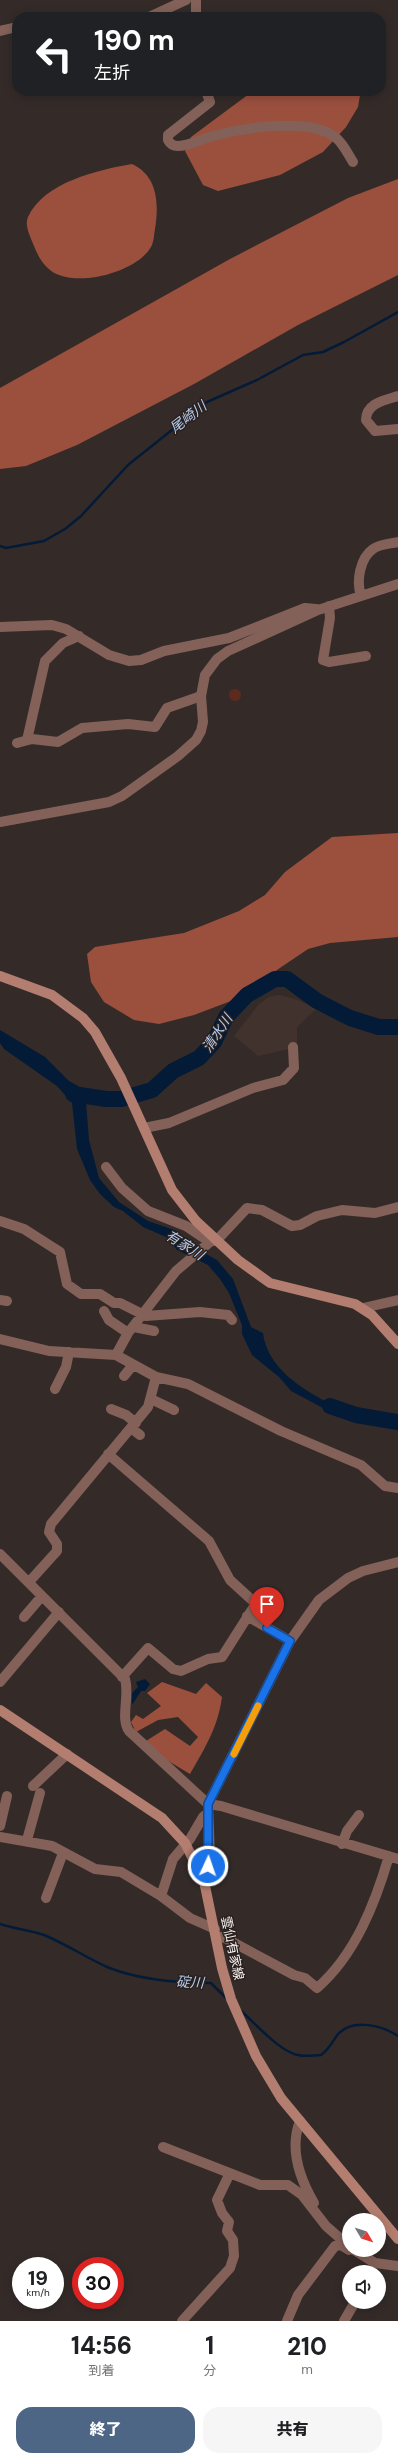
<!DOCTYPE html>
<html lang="ja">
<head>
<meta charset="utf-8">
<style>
	:root { --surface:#fff; --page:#f6f6f6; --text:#202124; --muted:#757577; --accent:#4e6685 }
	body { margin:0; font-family:"DM Sans","Noto Sans JP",sans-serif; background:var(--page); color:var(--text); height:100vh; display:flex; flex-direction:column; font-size:15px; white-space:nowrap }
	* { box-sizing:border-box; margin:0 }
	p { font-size:13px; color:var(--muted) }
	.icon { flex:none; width:22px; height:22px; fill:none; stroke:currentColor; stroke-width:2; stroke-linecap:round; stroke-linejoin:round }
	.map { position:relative; height:2321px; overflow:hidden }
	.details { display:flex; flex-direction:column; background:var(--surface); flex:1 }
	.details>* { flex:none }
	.banner { position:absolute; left:12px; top:12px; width:374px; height:84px; border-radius:16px; box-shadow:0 2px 10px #0003; background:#202124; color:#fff; overflow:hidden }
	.needle { width:26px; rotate:129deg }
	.fabs { position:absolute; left:342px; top:2213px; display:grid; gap:8px }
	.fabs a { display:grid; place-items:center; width:44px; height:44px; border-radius:50%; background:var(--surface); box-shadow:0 2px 10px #0003; font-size:20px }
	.speed { position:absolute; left:12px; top:2257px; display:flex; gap:8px; font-size:20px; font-weight:700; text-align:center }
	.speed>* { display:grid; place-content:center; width:52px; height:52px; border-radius:50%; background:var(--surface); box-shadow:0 2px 10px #0003; line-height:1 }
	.speed small { font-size:10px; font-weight:400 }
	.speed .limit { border:6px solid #d22; background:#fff; color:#111 }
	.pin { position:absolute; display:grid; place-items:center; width:34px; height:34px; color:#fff; margin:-41px -17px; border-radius:50% 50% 50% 0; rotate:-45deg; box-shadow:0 0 4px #0007 }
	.pin .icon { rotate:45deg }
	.me { position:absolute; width:44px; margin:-22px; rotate:3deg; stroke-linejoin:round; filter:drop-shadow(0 0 3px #0008) }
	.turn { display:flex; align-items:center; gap:14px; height:84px; padding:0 16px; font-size:18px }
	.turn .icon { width:52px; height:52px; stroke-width:2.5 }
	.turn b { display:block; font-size:28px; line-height:34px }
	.eta { display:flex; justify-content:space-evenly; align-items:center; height:68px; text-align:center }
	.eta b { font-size:24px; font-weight:800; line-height:28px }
	.button { display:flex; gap:8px; margin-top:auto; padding:8px 16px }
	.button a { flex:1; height:46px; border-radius:16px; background:var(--accent); color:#fff; font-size:16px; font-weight:800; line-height:46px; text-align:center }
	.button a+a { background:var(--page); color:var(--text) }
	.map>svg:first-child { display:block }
	.built { fill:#42322e }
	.green { fill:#5f2a1e }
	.forest { fill:#9b503e }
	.water { fill:#031b37 }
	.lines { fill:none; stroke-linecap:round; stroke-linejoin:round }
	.stream { stroke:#031b37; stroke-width:2.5 }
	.river { stroke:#031b37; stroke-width:16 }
	.street { stroke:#836158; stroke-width:10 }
	.secondary { stroke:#b37d6f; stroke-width:10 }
	.route-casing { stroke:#114b97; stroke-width:10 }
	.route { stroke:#1a73e8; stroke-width:7 }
	.slow { stroke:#f59e0b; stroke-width:7 }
	.labels { text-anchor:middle; stroke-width:3; stroke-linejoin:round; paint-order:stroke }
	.street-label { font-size:13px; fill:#f7f1f0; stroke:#2a211f }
	.water-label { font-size:14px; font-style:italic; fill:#b4cdee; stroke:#2a211f }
</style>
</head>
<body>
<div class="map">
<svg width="398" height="2321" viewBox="0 0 398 2321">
	<rect width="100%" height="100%" fill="#342b29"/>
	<path class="built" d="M279,995L298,1000L316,1009L297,1027V1047L258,1056L234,1036L259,1004L269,997Z"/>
	<path class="green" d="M229 695a6 6 0 1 1 12 0a6 6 0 1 1-12 0Z"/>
	<path class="forest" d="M253,91H357L360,95L358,107L346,127L323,152L280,175L218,191L203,185L185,151L191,137Z
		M132,164C158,176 159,204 155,229C154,234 154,242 151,247C137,271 87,284 62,276C47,272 39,259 34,246C31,238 24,226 28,217C44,182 98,170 132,164Z
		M398,179V275L298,325L194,384L77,445L26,466L0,469V388L230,259L348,198Z
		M398,833V937L330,943L308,949L231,1001L194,1015L159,1024L134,1020L104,1002L91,982L87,954L95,947L184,933L239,911L265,895L285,872L332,837Z
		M162,1682L196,1694L206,1683L222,1697C218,1727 205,1748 190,1774L160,1756L146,1741L165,1729L190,1746L198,1737L178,1717L158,1720L136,1732L131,1722L136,1715L143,1719L161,1706L147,1693Z"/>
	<path class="water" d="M0,1030L45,1057L69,1081L78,1086L86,1102L89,1140L99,1178L119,1202L148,1221L177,1231L192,1246L217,1260L233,1279L251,1327L263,1333C269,1378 322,1399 358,1418L323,1408L291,1391L279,1377L252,1355L242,1334V1325L229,1293L220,1279L208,1265L177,1250L166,1237L143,1227L123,1211L114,1207L100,1194L90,1180L77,1149L72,1103L57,1086L4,1049L0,1043Z
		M145,1679L150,1684L145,1691H141L132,1705V1693L138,1687L136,1682Z"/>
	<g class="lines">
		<path class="stream" d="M0,546L6,548L44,541L65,529L81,516L128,465L207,402L257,380L303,355L323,352L344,342L398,312
			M0,1924C14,1929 30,1930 44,1935C66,1944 85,1957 107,1967C139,1980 177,1983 211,1983L228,2000
			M241,2011C255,2023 280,2052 298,2055C305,2057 314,2055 321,2055C329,2050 333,2040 339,2033C354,2018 383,2026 398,2036"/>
		<path class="river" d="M73,1094L106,1099H121L152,1090L173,1071L199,1058L214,1042L226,1017L247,995L275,979H287L317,1001L350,1018L379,1027H398
			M330,1406L356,1415L398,1422"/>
		<path class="street" d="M196,0V17
			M149,17L186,0
			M0,31L17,27
			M206,91L210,102L168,135V140C170,144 173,146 178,146C189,146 202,139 213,136C243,128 309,117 335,137C343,143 348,154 353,162
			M398,396C385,400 366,403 366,420L375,431L398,429
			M361,596C356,581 360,558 373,549C380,544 390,544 398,542
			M329,606L330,618L323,660L329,662L366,656
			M0,627L52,625L66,629L109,655L129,661L141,660L164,651L229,638L305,608L316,609
			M27,740L45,661L63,643L79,636
			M17,743L32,739L58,742L82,728L128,724L155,727L167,708L201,696
			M0,822L109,802L122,796L178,756L196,740L201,731L203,722L201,696L205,675L217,659L228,651L318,610L398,584
			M144,1128L169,1123L253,1088L283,1080L294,1068L293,1047
			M106,1167L122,1188L148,1211L186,1226L210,1242
			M0,1221L24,1229L60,1252L67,1284L81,1294H100L114,1303H120L146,1316L200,1312L228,1315L232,1320
			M0,1300L7,1301
			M363,1308L398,1300
			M104,1311L109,1320L128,1333
			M134,1327L154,1331
			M0,1339L49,1351L116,1355L156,1377L188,1384L281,1431L361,1465L385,1486L398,1488
			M116,1355L128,1333L176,1271L210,1242L217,1240L247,1208L262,1210L292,1226L300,1225L317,1216L342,1210L375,1213L398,1207
			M124,1376L133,1365
			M55,1389L66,1367L69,1352
			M151,1399L174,1410
			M111,1409L126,1415L136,1423
			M131,1428L140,1435
			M108,1454L209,1541L230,1580L253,1601L255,1605L222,1657L208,1659L181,1671L173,1669L148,1648L122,1677
			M0,1554L125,1679C130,1696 120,1718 129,1731L208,1804L221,1806L398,1859
			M29,1582L57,1551V1544L49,1532L51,1524L148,1407L156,1377
			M247,1616L290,1641
			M24,1617L42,1596
			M0,1682L59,1612
			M33,1786L67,1754
			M0,1826L7,1796
			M0,1837L52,1846L95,1869L121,1872L161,1896L190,1918L215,1929
			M27,1840L40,1793
			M342,1844L347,1831L359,1815
			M204,1881L210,1858L208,1804L290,1641L319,1600L348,1578L363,1571L398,1562
			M161,1896L173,1859L190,1839L203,1817L208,1813
			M46,1898L63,1853
			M216,1936L225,1938L294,1975L305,1978L317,1988C355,1955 375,1904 389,1856
			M300,2121C289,2149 300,2179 314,2203
			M163,2147L260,2185H288L302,2195L326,2226L349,2246
			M354,2250L375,2263L398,2266
			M182,2321L230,2268L234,2256L233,2240L227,2231L229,2222L222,2213L217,2200L230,2173
			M287,2321L298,2295L335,2246L341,2245L349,2250
			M344,2321L355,2302"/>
		<path class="secondary" d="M0,976L52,995L83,1018L95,1032L121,1078L172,1190L196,1221L238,1260L270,1283L355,1304L372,1315L398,1344
			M0,1710L162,1818L185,1843L204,1881L222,1968L231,1999L256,2056L281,2098L398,2239"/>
	</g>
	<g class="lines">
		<defs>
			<path id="route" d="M208,1866V1804L290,1641L267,1628"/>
		</defs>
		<use href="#route" class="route-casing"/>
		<use href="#route" class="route"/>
		<path class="slow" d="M234,1754L258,1706"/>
	</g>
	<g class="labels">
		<g class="street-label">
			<text transform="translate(233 1948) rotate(78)" y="5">雲仙有家線</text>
		</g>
		<g class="water-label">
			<text transform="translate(188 417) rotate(-38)" y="5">尾崎川</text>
			<text transform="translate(217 1033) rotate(-56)" y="5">清水川</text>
			<text transform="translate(185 1245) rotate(32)" y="5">有家川</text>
			<text transform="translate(190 1982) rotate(3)" y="5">碇川</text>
		</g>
	</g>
</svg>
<div class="fabs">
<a><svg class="needle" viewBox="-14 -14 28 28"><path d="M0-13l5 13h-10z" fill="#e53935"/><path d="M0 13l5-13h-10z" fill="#757577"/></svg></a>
<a><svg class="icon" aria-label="sound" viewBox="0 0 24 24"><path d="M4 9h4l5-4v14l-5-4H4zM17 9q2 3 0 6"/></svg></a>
</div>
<div class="speed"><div>19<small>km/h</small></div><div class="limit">30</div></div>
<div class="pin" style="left:267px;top:1628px;background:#d93025"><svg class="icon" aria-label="arrive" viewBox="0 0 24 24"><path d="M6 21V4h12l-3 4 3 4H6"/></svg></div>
<svg class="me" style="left:208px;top:1866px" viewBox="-20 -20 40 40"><circle r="17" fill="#1a73e8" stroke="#fff" stroke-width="3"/><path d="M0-11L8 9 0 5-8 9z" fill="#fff"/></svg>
<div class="banner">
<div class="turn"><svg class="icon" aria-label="left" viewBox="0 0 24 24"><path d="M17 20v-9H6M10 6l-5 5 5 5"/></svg><div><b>190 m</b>左折</div></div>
</div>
</div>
<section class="details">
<div class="eta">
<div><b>14:56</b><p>到着</p></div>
<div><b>1</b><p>分</p></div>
<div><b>210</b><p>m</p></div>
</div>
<div class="button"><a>終了</a><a>共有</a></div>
</section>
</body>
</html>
